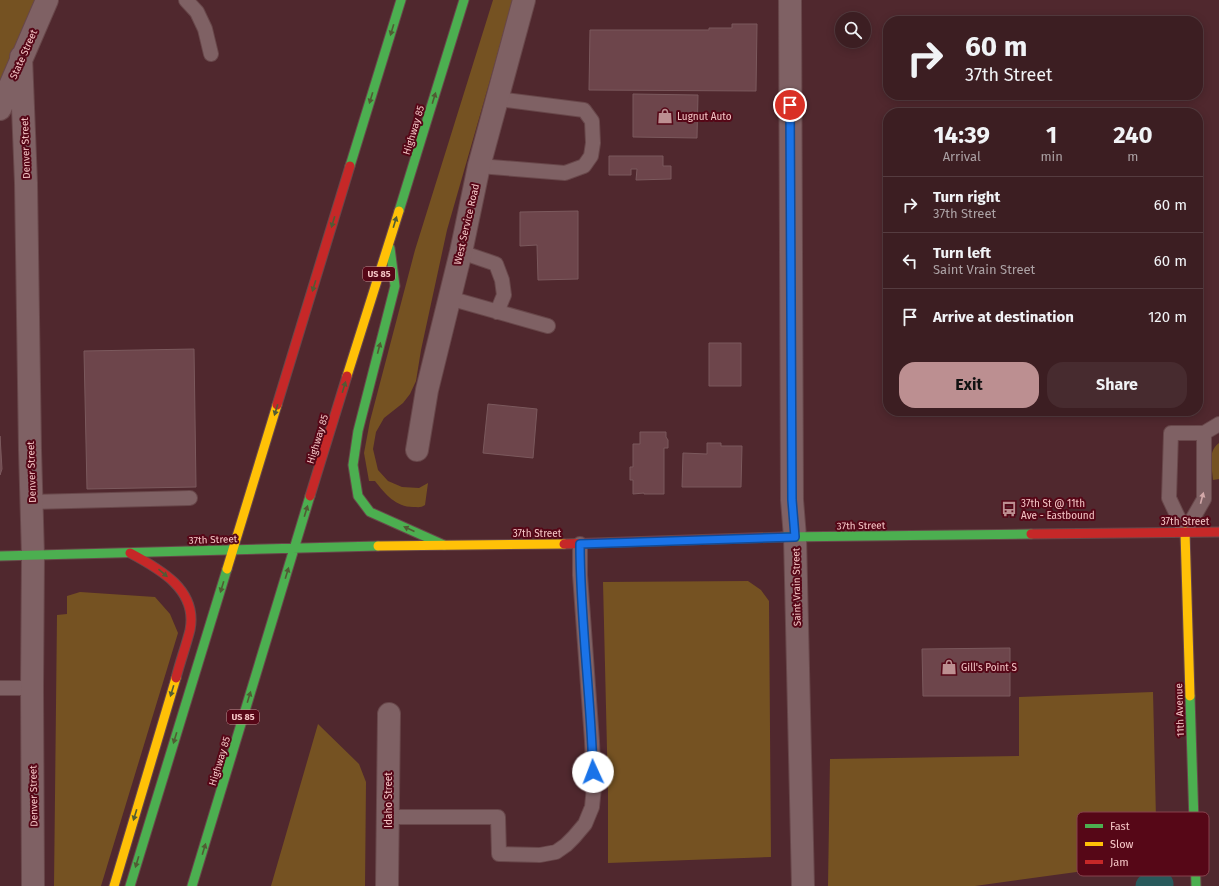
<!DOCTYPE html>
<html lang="en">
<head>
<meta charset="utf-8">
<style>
	:root { --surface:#3c1e22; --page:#472b2f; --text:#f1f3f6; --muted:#aca2a5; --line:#553c40; --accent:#bc8f91 }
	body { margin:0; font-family:"Fira Sans",sans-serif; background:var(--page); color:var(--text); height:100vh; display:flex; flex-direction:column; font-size:15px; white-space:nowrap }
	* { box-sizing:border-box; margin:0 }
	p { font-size:13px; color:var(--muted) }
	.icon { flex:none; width:22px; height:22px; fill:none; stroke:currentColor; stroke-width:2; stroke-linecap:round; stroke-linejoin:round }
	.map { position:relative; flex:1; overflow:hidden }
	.side { position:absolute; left:883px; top:108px; width:320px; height:308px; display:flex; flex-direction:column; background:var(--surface); border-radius:16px; box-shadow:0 2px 10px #0003,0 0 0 1px var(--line) }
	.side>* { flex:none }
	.hud { position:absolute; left:883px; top:16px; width:320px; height:84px; border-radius:16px; box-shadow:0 2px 10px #0003,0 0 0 1px var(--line); background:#3c1e22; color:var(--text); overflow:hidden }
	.buttons { position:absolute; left:835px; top:12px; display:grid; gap:8px }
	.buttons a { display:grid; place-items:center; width:36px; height:36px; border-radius:50%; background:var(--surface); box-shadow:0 2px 10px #0003,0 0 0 1px var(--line); font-size:20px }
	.pin { position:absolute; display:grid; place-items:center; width:34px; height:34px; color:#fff; margin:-17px; border:2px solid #fff; border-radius:50%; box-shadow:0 1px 4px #0007 }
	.me { position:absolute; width:44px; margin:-22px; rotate:358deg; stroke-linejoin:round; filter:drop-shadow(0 0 3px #0008) }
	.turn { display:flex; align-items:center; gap:14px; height:84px; padding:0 16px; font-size:18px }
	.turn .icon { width:52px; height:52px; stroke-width:2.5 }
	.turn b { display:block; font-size:28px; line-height:34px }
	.eta { display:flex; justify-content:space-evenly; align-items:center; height:68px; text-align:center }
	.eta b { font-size:24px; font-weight:700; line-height:28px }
	.action { display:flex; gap:8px; margin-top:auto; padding:8px 16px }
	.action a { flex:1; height:46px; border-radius:16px; background:var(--accent); color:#111; font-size:16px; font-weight:700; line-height:46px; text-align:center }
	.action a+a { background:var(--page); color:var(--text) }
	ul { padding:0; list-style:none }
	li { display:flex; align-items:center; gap:12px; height:56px; padding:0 16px; border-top:1px solid var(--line) }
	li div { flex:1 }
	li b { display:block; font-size:15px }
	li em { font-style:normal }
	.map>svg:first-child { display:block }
	.green { fill:#755222 }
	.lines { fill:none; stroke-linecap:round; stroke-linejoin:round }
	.canal { stroke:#28595b; stroke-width:25 }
	.building { fill:#6d454b; stroke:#7b595d }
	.lane-casing { stroke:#68474a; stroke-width:16 }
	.street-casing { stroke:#68474a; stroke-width:24 }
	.fast-casing { stroke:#68474a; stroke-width:11 }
	.slow-casing { stroke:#68474a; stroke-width:11 }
	.jam-casing { stroke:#68474a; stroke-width:11 }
	.lane { stroke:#7f6164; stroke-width:14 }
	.street { stroke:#7f6164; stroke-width:22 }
	.fast { stroke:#4caf50; stroke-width:9 }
	.slow { stroke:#ffc107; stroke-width:9 }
	.jam { stroke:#c62828; stroke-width:9 }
	.oneway { fill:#515b34 }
	.oneway2 { fill:#d2a8a9 }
	.route-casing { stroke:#114b97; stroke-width:10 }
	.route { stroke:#1a73e8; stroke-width:7 }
	.labels { text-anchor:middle; stroke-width:4; stroke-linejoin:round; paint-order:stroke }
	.shield { fill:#560717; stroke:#c68d92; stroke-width:1 }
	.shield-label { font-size:9px; font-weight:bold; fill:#f6c7c7 }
	.street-label { font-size:10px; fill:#f6c7c7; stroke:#560717 }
	.poi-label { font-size:10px; fill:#f6c7c7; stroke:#560717; text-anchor:start }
	.key { fill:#560717; stroke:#86414c; stroke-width:1 }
	.key-label { font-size:11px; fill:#f6c7c7 }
</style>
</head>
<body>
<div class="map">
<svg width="1219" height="886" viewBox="0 0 1219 886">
	<rect width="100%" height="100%" fill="#50282e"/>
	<path class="green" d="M0,0H37L0,84Z
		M493,0H513L447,230L421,350L416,381L410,394L403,403L384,418L376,432L373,449L378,470L388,481L402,487L419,488L428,483L425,505C421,508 418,507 413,507C396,507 385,494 375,481H369L364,453L370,421L415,250Z
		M1219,443V479L1213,480C1212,466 1207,452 1219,443Z
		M748,581L761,590L769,601L771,857L608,863V791L603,582Z
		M80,592L155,597L170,614L178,633L101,886H54L57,615L67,614V596Z
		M1153,692L1157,861L975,886H828L830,759L1019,756V697Z
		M318,724L359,764L366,782L365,886H271Z"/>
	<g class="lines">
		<path class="canal" d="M1148,886L1161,884"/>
	</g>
	<path class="building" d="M732,24H757L756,91L589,90L590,30H709V28H732Z
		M633,94L698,95L697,138L633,137Z
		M609,156H663V166H671V179L636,180L637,169H631V175H609Z
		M578,211V279L538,280L537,245L520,246V212Z
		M709,343H741V386H709Z
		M194,349L196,487L87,489L84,351Z
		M488,404L537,409L533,458L483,453Z
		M640,432H666V437L668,440V448H664V494H644V493L633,494V480H630V467H633V444H640Z
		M0,436L2,469L0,475Z
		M707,443H721V446H742L741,487H682L683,453L707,454Z
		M1010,648V696H923L922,649Z"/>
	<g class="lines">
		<defs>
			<path id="lane" d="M186,0L197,12L205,29L211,54
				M479,166L565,173L584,166L591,156L593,143L592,121L584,110L498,99
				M461,252L496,264L502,280L504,295L497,312
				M449,298L548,326
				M32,502L190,498
				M1185,532L1169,498L1171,433H1204L1219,424
				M1185,532L1204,499V433
				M0,688H32
				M388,817H498L499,854L540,855L556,852L566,845L574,837L585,824L592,807L594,787L592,741L580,575V544"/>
			<path id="street" d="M790,0L792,500L795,537L803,886
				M21,57L26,183L30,450L33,556L32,688L33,886
				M0,109L47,0
				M417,450L427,390L461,252L479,166L524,0
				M387,886L389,714"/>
			<path id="fast" d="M350,166L401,0
				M399,211L464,0
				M390,248L395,286L358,431L353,465L358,496L370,512L444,545
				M782,537L1031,534
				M0,556L378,546
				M1190,696L1196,886
				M130,886L227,569
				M192,886L310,496"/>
			<path id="slow" d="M347,376L399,211
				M1185,532L1190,696
				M378,546L564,544
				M227,569L277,405
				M114,886L176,678"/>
			<path id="jam" d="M277,405L350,166
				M310,496L347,376
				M1031,534L1219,532
				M564,544L782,537
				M130,553C160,569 198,590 190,630C186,646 180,662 176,678"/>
		</defs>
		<use href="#lane" class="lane-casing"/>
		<use href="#street" class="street-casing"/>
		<use href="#fast" class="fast-casing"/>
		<use href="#slow" class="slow-casing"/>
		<use href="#jam" class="jam-casing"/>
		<use href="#lane" class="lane"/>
		<use href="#street" class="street"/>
		<use href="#fast" class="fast"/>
		<use href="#slow" class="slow"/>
		<use href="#jam" class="jam"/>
	</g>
	<defs><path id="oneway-solid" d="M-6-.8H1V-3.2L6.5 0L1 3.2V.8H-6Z"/></defs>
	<g class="oneway">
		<use href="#oneway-solid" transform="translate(392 30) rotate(107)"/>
		<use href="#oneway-solid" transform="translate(371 98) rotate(107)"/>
		<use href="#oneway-solid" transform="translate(434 98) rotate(-73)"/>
		<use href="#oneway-solid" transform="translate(333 222) rotate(107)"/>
		<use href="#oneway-solid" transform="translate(395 222) rotate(-73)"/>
		<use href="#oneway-solid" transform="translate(314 286) rotate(107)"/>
		<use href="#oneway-solid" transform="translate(379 348) rotate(-75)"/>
		<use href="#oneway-solid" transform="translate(344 387) rotate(-73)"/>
		<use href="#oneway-solid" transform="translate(276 410) rotate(107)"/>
		<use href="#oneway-solid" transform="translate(306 511) rotate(-73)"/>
		<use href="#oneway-solid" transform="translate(409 529) rotate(-156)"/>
		<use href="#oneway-solid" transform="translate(163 573) rotate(41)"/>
		<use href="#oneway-solid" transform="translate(287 573) rotate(-73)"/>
		<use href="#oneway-solid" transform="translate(222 587) rotate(107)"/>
		<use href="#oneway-solid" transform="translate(172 691) rotate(107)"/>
		<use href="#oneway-solid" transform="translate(249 697) rotate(-73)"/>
		<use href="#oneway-solid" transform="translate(175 738) rotate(107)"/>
		<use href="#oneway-solid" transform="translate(135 815) rotate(107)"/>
		<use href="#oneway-solid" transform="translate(204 849) rotate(-73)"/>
		<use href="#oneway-solid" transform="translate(137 862) rotate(107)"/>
	</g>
	<use class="oneway2" href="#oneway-solid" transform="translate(1202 498) rotate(-75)"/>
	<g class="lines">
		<defs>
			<path id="route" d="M593,772C591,696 580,620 580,544L795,537L792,500L790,105"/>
		</defs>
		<use href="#route" class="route-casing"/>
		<use href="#route" class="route"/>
	</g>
	<defs>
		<symbol id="shop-bare" viewBox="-9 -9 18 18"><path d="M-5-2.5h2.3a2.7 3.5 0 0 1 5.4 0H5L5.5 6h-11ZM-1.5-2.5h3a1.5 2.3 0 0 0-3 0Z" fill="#bc8f91" stroke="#560717" stroke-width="2.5" paint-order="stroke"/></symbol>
		<symbol id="bus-bare" viewBox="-9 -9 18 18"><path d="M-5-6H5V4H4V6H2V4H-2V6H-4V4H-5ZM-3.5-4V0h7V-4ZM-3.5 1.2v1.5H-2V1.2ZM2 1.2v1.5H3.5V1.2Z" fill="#bc8f91" stroke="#560717" stroke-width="2.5" paint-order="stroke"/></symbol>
	</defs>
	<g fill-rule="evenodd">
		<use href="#shop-bare" x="654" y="105" width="22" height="22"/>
		<use href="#bus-bare" x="998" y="498" width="22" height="22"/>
		<use href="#shop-bare" x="938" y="656" width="22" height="22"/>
	</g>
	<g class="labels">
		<g class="shield">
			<rect x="363" y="267" width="32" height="14" rx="3"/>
			<rect x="227" y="710" width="32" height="14" rx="3"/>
		</g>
		<g class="shield-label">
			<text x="379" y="277">US 85</text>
			<text x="243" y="720">US 85</text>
		</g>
		<g class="street-label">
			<text transform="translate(23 54) rotate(-66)" y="4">State Street</text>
			<text transform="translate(413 130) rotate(-73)" y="4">Highway 85</text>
			<text transform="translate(25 148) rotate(-92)" y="4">Denver Street</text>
			<text transform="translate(466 224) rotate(-77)" y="4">West Service Road</text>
			<text transform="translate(317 439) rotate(-73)" y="4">Highway 85</text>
			<text transform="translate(31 472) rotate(-92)" y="4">Denver Street</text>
			<text x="1185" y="525">37th Street</text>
			<text transform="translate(861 525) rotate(-1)" y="4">37th Street</text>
			<text x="537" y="537">37th Street</text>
			<text transform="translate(213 539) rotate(-2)" y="4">37th Street</text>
			<text transform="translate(796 587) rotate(-91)" y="4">Saint Vrain Street</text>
			<text transform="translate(1179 710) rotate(-92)" y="4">11th Avenue</text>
			<text transform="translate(219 761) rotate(-73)" y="4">Highway 85</text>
			<text transform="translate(33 796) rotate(-91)" y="4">Denver Street</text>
			<text transform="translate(388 800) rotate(-90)" y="4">Idaho Street</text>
		</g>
		<g class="poi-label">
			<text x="677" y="120">Lugnut Auto</text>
			<text x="1021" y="507">37th St @ 11th<tspan x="1021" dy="12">Ave - Eastbound</tspan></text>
			<text x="961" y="671">Gill's Point S</text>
		</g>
	</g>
	<rect x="1077" y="812" width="132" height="64" rx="6" class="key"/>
	<rect x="1085" y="824" width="18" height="4" fill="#4caf50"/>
	<rect x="1085" y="842" width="18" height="4" fill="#ffc107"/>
	<rect x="1085" y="860" width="18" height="4" fill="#c62828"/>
	<g class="key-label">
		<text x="1110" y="830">Fast</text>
		<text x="1110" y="848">Slow</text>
		<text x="1110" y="866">Jam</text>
	</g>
</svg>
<div class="buttons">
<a><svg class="icon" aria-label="search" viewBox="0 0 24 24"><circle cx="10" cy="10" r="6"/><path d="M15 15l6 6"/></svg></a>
</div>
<div class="pin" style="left:790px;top:105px;background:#d93025"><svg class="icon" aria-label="arrive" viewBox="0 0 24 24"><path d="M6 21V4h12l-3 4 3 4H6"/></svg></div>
<svg class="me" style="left:593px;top:772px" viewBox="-20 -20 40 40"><circle r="19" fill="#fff"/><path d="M0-13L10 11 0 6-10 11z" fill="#1a73e8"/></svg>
<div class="hud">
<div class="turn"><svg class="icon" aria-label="right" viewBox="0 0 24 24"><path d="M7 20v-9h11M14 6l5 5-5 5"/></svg><div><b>60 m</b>37th Street</div></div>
</div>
<section class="side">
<div class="eta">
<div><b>14:39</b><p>Arrival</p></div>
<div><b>1</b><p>min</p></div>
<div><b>240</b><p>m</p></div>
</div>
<ul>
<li><svg class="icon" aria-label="right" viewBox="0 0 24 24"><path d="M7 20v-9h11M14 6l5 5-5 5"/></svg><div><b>Turn right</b><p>37th Street</p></div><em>60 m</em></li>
<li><svg class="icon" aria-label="left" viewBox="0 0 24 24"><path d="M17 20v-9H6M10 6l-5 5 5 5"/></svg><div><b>Turn left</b><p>Saint Vrain Street</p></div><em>60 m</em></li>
<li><svg class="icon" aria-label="arrive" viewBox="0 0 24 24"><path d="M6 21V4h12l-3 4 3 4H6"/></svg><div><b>Arrive at destination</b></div><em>120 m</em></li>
</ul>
<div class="action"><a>Exit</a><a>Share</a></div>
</section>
</div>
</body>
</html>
